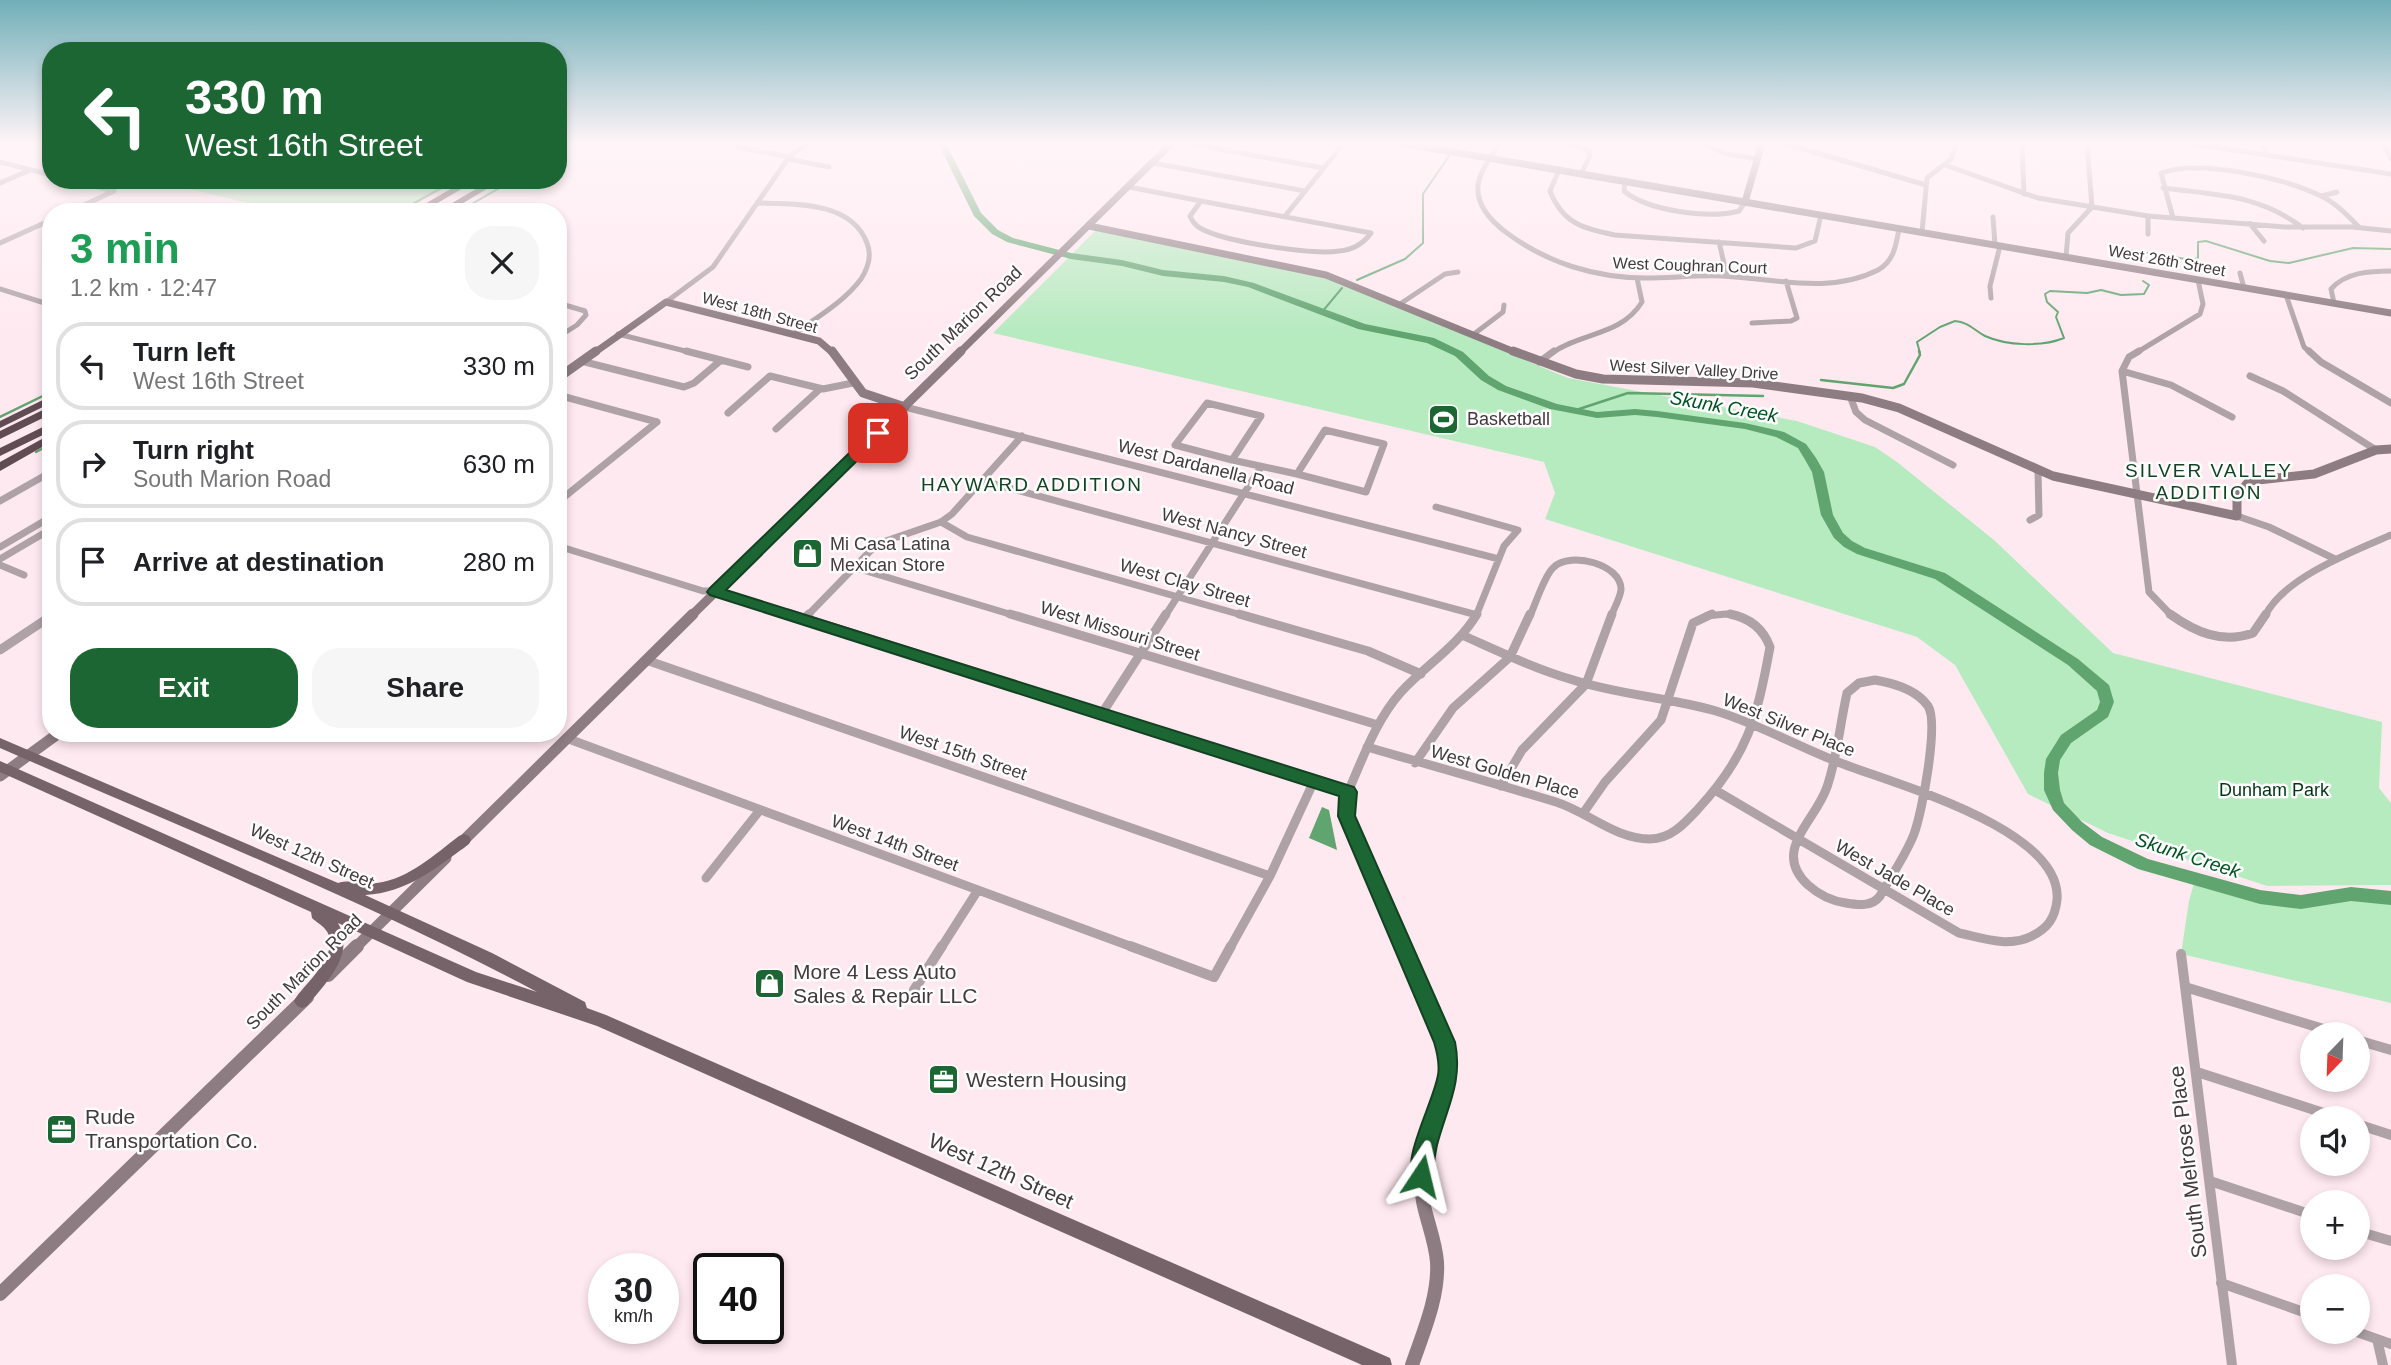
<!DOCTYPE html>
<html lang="en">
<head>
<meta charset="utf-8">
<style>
	:root { --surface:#fff; --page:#f6f6f6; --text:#202124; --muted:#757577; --line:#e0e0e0; --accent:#1c6634 }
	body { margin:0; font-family:Arial,sans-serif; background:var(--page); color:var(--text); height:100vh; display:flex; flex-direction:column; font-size:26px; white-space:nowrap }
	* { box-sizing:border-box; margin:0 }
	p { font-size:23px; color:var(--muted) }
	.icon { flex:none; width:38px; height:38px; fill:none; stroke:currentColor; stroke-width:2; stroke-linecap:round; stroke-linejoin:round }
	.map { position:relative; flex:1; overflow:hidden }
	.panel { position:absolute; left:42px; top:203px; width:525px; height:539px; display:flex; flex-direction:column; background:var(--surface); border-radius:28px; box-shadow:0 4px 10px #0003 }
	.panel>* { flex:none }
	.hud { position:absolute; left:42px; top:42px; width:525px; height:147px; border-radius:28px; box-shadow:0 4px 10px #0003; background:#1c6634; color:#fff; overflow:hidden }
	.needle { width:46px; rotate:203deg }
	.buttons { position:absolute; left:2300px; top:1022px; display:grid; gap:14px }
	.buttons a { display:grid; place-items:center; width:70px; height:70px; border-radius:50%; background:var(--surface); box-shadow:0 4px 10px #0003; font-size:35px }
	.speed { position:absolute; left:588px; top:1253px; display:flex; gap:14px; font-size:35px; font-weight:700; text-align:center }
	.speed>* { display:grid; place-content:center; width:91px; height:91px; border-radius:50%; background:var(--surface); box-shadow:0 4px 10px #0003; line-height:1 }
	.speed small { font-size:18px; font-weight:400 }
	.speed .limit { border:4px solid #111; border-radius:10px; background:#fff; color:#111 }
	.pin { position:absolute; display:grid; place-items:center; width:60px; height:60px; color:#fff; margin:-30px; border-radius:14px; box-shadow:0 4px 10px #0006 }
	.me { position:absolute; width:77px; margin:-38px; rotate:10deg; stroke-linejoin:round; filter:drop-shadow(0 0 5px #0008) }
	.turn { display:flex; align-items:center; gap:24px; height:147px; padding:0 28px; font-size:32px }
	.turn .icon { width:91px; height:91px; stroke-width:2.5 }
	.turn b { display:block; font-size:49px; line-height:60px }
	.round { display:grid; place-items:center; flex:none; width:74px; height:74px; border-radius:28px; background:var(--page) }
	.headline { display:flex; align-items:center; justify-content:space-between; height:119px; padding:0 28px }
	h1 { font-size:42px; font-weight:600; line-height:52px; color:#1e9e55 }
	.action { display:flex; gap:14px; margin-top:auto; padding:14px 28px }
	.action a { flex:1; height:80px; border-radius:28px; background:var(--accent); color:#fff; font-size:28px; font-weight:600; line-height:80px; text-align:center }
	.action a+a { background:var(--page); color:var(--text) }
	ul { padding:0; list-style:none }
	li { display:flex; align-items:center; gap:21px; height:88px; margin:0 14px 10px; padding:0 14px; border:4px solid var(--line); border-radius:28px }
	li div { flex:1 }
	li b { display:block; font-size:26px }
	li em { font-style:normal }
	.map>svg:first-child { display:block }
	.green { fill:#b6eabf }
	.water { fill:#60a46f }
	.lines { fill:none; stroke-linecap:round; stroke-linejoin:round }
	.stream-far1 { stroke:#60a46f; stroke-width:2 }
	.stream { stroke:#60a46f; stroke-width:2.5 }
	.river { fill:#60a46f; fill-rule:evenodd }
	.street-far3 { stroke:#aea2a6; stroke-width:5 }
	.street-far2 { stroke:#aea2a6; stroke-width:7 }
	.street-far1 { stroke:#aea2a6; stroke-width:9 }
	.street { stroke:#aea2a6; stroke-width:10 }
	.secondary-far3 { stroke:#8d7d82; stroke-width:7 }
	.secondary-far2 { stroke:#8d7d82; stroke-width:9 }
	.secondary-far1 { stroke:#8d7d82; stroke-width:11 }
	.secondary { stroke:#8d7d82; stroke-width:14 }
	.primary { fill:#766269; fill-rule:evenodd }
	.highway { fill:#624c53; fill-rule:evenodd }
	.route { fill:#1c6634; stroke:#124222; stroke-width:2 }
	.labels { text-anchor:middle; stroke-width:5; stroke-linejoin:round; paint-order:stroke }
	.far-street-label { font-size:16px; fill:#44393c; stroke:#fdfdfd }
	.street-label { font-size:18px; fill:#44393c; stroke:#fdfdfd }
	.poi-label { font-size:18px; fill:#44393c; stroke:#fdfdfd; text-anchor:start }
	.park-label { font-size:18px; fill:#003513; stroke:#fdfdfd }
	.water-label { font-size:19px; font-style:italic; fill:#005321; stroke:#fdfdfd }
	.neighbourhood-label { font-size:19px; letter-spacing:2px; fill:#114421; stroke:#fdfdfd }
	.near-poi-label { font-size:21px; fill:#44393c; stroke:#fdfdfd; text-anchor:start }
	.near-street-label { font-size:21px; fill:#44393c; stroke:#fdfdfd }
</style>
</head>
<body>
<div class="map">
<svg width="2391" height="1365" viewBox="0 0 2391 1365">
	<rect width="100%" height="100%" fill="#ffe9f0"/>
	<path class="green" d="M152,180H454L395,212H285Z
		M1097,229L1325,277L1568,378L1797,421L1875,447L1897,462L1994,540L2113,653L2382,722L2379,788L2391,803V885L2267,886L2108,833L2028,794L1955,665L1917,637L1545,519L1555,493L1544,462L993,333Z
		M2195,880L2260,897L2301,902L2329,899L2351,894L2391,898V1003L2181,954L2189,901Z"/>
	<path class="water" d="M1322,807L1329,810L1337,850L1309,838Z"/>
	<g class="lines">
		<path class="stream-far1" d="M1454,148L1459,143
			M398,212L456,180
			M458,212L513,180
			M2114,256L2128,250L2192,260L2198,258V242L2206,241L2270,261L2289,263L2353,248L2391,249
			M1357,280L1405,259L1423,243V194L1449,156
			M1322,312L1342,288
			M1920,353L1917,342L1940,327L1955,321C1968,322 1974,330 1985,336C2007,346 2042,347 2064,338L2056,317L2058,312L2047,302L2045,294L2050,291L2087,293L2101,290L2121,295L2144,294L2149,285L2143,281"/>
		<path class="stream" d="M1821,380L1893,388L1904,384L1920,355L1919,351
			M1573,411L1628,393L1763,396
			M0,417L51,392
			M36,452L51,444"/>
		<path class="river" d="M938,143H946L981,213L998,230L1013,238L1071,253L1122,260L1163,270L1224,276L1254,283L1365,324L1434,338L1463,352L1489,376L1506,386L1557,404L1597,412L1635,409L1657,411L1745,423L1784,432L1806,444L1816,458L1824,472L1833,515L1843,533L1852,541L1865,548L1945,573L2078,659L2109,685L2114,702L2108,717L2071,743L2060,760L2058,773L2060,790L2064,803L2082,822L2102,837L2148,859L2260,890L2301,895L2351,887L2391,891V905L2351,901L2301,909L2260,904L2138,869L2090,845L2072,830L2053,810L2044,790V773L2046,759L2061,735L2097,710L2100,702L2097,691L2068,665L1935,579L1857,554L1844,547L1834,538L1821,515L1812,472L1804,458L1798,448L1776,437L1745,429L1657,417L1635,415L1597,418L1550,409L1498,390L1481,380L1455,356L1427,343L1358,329L1248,287L1224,282L1163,276L1122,266L1071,259L1007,242L992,234L974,216Z"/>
		<path class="street-far3" d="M738,143V147L789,157
			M1186,143L1323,168
			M1500,143C1492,156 1480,170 1478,185C1476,205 1492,222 1507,233C1547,263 1596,278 1646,278C1671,278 1696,275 1721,276C1772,278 1829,295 1878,270C1894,261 1896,245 1899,229
			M1563,143L1581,147L1589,152L1590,156L1581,174
			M1699,143L1728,154L1757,159
			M1783,143L1926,185
			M2188,143L2391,174
			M2263,143L2267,155
			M2383,143L2391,159
			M2022,145L2024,194
			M788,159L829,167
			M0,162L51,175
			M1153,163L1305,191
			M1945,165L2038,198L2148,216L2285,227H2353L2391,231
			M1559,170L1550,191C1563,224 1583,228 1615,235L1796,248L1815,241L1821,215
			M71,180L114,191
			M1625,181L1624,191C1648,211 1709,219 1739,211L1745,202
			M0,183L30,170
			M1129,187L1201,201
			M2163,188C2216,195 2259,194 2303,228
			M2321,196L2337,192
			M1201,201L1371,233C1363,244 1352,250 1339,251C1312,255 1224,242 1200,228C1195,225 1192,221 1190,216Z
			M757,203C794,204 851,201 867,243C872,255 868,268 861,279C844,302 817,317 794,334
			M69,212L114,191
			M1285,216L1344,143
			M2148,216V234
			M1993,217L1995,245
			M2173,218L2161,173C2200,159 2284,178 2321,196C2336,203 2348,216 2359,227
			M2250,224L2264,241
			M1922,232L1927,178L1951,159L1956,143
			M1719,242L1727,276
			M0,243L51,220
			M2066,257L2068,233L2092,207L2087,143
			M2240,273L2244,288
			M0,289L51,305
			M2286,295L2304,347L2311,353
			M1991,298L1990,286L2000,246
			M666,302L713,267L789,157L808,143
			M558,303L585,311L586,315L577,325L558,337
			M2334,303L2331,289C2346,272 2370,271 2391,271
			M1400,304L1445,274L1458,272
			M1752,323L1791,321L1797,318L1786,281
			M618,334L693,353
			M1474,334L1503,312L1504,305
			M1552,353C1581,332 1621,336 1642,302L1637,278
			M2136,353L2200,314L2203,304L2198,280"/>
		<path class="street-far2" d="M686,351L748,367
			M2139,351L2129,357L2122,371L2149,592L2172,616
			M2309,351L2321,362L2391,403
			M581,361L684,387L694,383L720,361
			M1539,362L1554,351
			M2122,371L2171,385L2232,417
			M2250,376L2283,391L2376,450
			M558,395L657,422
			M1850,396L1856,412L1865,420L1953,465
			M1207,403L1261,416L1232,460L1175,445Z
			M905,407L1499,559
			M728,413L770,376L823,389L853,383
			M776,429L820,389
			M1325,430L1384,444L1366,492L1297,474Z
			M1232,460L1297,474
			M983,481L1477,615
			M0,501L51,472
			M558,502L657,422
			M1436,507L1518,530L1504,546L1476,616
			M2237,516L2269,527L2335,559
			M2030,520L2039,515L2038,471
			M941,522L967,537L1245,616
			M558,546L703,591H715
			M0,547L51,517
			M0,559L51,529
			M0,565L24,575
			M853,567L1016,616
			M807,616L877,544L941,522L952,514L1022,436
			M1165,616L1261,467
			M1530,616C1535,605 1545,574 1554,567C1570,551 1622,564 1621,590C1620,598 1614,609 1611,616
			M1706,616L1726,614L1738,616
			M2265,616C2283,578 2354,551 2391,535"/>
		<path class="street-far1" d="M1010,614L1378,725
			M1239,614L1368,651L1421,674
			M2170,614C2195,632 2222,644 2253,633L2266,614
			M804,619L809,614
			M1462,635C1498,651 1533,668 1570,679C1618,695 1668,697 1716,711C1758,724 1797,746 1838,762C1890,783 2063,828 2057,900C2055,918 2048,928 2032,936C2009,948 1982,938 1959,933L1715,790
			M0,650L51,616
			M646,660L1270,876
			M1875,680C1893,683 1916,689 1928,706C1939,723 1922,813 1914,834C1906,855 1891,876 1880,896C1872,907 1858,905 1846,903C1831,901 1818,894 1808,885C1771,851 1815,822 1827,787C1837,758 1840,724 1847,693L1859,683Z
			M1101,715L1166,614
			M566,738L1135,948
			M1367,747C1430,765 1494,783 1556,802C1588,812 1615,839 1650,839C1671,839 1685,823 1698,809C1748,755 1757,718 1770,647C1763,628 1750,618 1730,614
			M1415,763L1453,708L1510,657L1530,614
			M1501,786L1522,750L1586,684L1612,614
			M1348,792C1363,758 1376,720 1401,692C1426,665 1458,646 1477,614
			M1584,812L1605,782L1661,720L1693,623L1712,614
			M706,878L760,810
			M941,948L978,890
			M1230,948L1270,876L1314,781"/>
		<path class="street" d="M1130,946L1214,977L1231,946
			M2181,954L2232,1365
			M2185,987L2340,1034
			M914,990L942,946
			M2357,1040L2391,1050
			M2197,1072L2339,1118
			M2357,1124L2391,1135
			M2210,1181L2312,1215
			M2357,1231L2391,1241
			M2221,1283L2312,1315
			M2357,1332L2391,1344
			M2377,1339L2383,1365"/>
		<path class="secondary-far3" d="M1401,143L2391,313
			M1745,202L1762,143
			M1089,226L1326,275L1517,353
			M594,353L666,302L819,341L833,353
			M959,353L1172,143"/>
		<path class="secondary-far2" d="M832,351L863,393L905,407
			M1513,351L1576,374L1603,379L1753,383L1862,398L1899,408L2053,476L2237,516V496L2249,481L2314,474L2376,450L2391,449
			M558,378L596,351
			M715,591L794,616
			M691,616L961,351"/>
		<path class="secondary-far1" d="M788,614L1348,792L1347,816L1404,948
			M0,776L59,733
			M460,844L693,614
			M355,948L446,858"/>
		<path class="secondary" d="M1403,946C1422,992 1454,1040 1443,1091C1437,1121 1422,1148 1421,1179C1420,1208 1435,1234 1437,1262C1439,1297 1423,1333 1412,1365
			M328,975L357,946
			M0,1294L307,997"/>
		<path class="primary" d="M0,738L338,883C350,879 364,884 377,883C409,879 435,854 459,836L464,834L469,836L471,840L469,844C436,868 407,893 365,895L492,953L585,1002L587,1008L606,1015L1390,1358L1392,1365H1362L597,1026L467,982L338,923C356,954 326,983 307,1006L302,1008L297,1006L294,1001L297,996C309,981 343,949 325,929C322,925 316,922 312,918L311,912L0,772V761L476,972L537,992C364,900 180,827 0,748Z"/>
		<path class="highway" d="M558,143H567L558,148Z
			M466,180H477L422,212H411Z
			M491,180H502L448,212H437Z
			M51,396V403L0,428V421Z
			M51,406V414L0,439V431Z
			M51,423V431L0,456V448Z
			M51,434V442L0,471V462Z"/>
	</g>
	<linearGradient id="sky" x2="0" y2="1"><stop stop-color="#71aeb8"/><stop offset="0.43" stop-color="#fff5f8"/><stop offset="1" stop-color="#fff5f8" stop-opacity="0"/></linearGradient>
	<rect width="2391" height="334" fill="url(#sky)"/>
	<path class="route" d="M878,429L882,430V436L726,590L1354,787L1357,792L1355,816L1455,1042C1463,1082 1447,1107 1437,1145C1434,1158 1434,1171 1429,1183L1421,1187L1413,1183C1402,1156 1433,1104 1438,1075C1440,1064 1437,1052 1434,1042L1338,816L1339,796L710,595L707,592L710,588L873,430Z"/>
	<defs>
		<symbol id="stadium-square" viewBox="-11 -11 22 22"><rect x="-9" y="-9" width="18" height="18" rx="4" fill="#1c6634" stroke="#fdfdfd"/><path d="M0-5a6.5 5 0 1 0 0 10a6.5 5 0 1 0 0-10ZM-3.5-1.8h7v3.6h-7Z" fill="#fff"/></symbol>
		<symbol id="shop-square" viewBox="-11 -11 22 22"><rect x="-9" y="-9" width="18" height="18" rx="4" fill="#1c6634" stroke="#fdfdfd"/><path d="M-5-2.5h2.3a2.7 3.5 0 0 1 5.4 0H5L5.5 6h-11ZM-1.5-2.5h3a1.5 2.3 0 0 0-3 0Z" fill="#fff"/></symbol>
		<symbol id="office-square" viewBox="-11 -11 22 22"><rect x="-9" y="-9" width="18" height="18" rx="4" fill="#1c6634" stroke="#fdfdfd"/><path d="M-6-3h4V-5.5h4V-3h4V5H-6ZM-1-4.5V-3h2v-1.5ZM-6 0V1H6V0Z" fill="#fff"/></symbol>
	</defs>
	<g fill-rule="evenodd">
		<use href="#stadium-square" x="1426" y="402" width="35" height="35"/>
		<use href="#shop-square" x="790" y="536" width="35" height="35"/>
		<use href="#shop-square" x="752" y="966" width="35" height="35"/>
		<use href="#office-square" x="926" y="1062" width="35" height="35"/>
		<use href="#office-square" x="44" y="1112" width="35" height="35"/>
	</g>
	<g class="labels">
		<g class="far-street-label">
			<text transform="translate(2167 260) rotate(10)" y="6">West 26th Street</text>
			<text transform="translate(1690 265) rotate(2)" y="6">West Coughran Court</text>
			<text transform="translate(760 312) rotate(15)" y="6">West 18th Street</text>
			<text transform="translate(1694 369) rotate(3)" y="6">West Silver Valley Drive</text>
		</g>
		<g class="street-label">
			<text transform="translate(963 323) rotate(-44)" y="6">South Marion Road</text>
			<text transform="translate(1206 467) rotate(14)" y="6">West Dardanella Road</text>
			<text transform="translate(1234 533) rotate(15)" y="6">West Nancy Street</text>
			<text transform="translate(1185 583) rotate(16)" y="6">West Clay Street</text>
			<text transform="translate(1120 631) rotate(17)" y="6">West Missouri Street</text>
			<text transform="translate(1789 725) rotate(22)" y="6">West Silver Place</text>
			<text transform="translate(963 753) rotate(19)" y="6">West 15th Street</text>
			<text transform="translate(1505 772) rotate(16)" y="6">West Golden Place</text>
			<text transform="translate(895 843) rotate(20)" y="6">West 14th Street</text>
			<text transform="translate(312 856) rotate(24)" y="6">West 12th Street</text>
			<text transform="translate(1895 878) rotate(30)" y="6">West Jade Place</text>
			<text transform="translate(304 972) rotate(-45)" y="6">South Marion Road</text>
		</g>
		<g class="poi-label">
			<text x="1467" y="425">Basketball</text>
			<text x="830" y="550">Mi Casa Latina<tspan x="830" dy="21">Mexican Store</tspan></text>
		</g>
		<g class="park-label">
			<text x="2274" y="796">Dunham Park</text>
		</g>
		<g class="water-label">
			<text transform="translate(1724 406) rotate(10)" y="7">Skunk Creek</text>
			<text transform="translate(2188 855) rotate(18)" y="7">Skunk Creek</text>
		</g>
		<g class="neighbourhood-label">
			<text x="2209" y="477">SILVER VALLEY<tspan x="2209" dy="22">ADDITION</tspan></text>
			<text x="1032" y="491">HAYWARD ADDITION</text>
		</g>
		<g class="near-poi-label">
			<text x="793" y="979">More 4 Less Auto<tspan x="793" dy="24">Sales &amp; Repair LLC</tspan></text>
			<text x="966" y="1087">Western Housing</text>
			<text x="85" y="1124">Rude<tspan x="85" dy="24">Transportation Co.</tspan></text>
		</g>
		<g class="near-street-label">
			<text transform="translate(2188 1162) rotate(-97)" y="7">South Melrose Place</text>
			<text transform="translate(1001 1171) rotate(24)" y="7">West 12th Street</text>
		</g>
	</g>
</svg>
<div class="buttons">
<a><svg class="needle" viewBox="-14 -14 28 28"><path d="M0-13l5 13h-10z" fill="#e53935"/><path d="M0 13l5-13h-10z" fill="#757577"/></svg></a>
<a><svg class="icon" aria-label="sound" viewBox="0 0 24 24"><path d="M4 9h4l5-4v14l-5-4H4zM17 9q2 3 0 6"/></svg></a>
<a>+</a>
<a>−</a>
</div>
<div class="speed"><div>30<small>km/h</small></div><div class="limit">40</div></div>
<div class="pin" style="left:878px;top:433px;background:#d93025"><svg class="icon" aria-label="arrive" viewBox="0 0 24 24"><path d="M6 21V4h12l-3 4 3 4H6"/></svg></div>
<svg class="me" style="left:1421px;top:1176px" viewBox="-20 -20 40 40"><path d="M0-17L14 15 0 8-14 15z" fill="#1c6634" stroke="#fff" stroke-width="4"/></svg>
<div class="hud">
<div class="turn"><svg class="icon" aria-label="left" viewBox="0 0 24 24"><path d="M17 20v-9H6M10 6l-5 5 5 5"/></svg><div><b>330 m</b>West 16th Street</div></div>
</div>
<section class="panel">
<div class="headline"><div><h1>3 min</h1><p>1.2 km · 12:47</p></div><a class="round"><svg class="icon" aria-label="close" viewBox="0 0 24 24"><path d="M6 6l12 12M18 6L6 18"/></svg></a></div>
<ul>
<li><svg class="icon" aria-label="left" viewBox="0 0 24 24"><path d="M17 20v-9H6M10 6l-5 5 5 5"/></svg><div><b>Turn left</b><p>West 16th Street</p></div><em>330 m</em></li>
<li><svg class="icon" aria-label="right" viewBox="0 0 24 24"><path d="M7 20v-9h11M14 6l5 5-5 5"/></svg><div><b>Turn right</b><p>South Marion Road</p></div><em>630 m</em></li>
<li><svg class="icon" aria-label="arrive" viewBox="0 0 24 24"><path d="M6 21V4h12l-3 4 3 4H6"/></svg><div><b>Arrive at destination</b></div><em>280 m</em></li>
</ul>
<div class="action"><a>Exit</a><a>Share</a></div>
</section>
</div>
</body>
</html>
